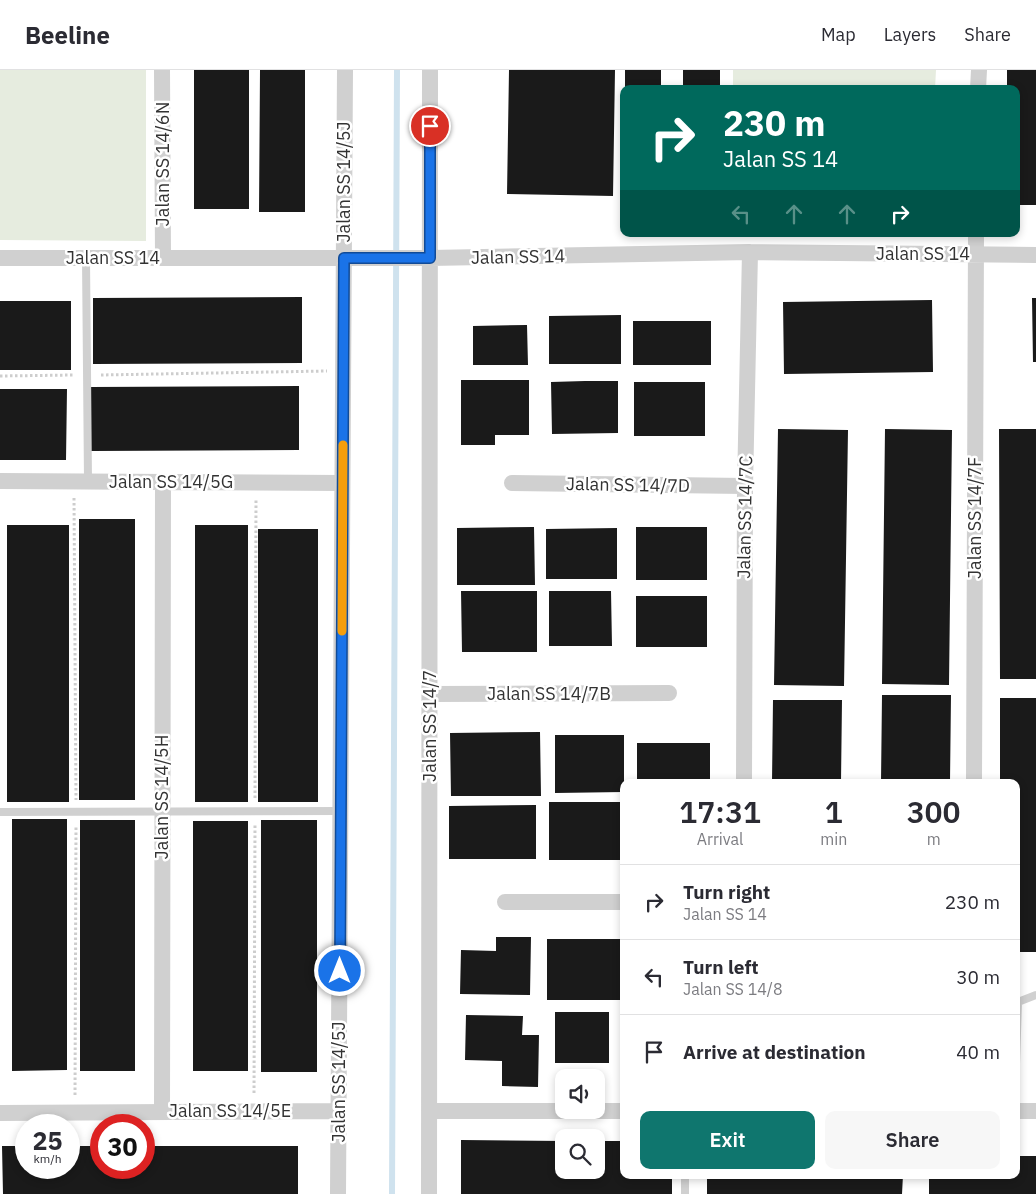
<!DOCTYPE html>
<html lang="en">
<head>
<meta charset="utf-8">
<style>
	:root { --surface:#fff; --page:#f7f7f7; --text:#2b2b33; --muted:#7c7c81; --line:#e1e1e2; --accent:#0f766e }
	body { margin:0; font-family:"IBM Plex Sans",sans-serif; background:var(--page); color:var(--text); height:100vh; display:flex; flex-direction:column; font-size:19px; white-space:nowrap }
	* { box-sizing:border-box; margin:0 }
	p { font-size:16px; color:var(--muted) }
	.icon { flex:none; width:28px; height:28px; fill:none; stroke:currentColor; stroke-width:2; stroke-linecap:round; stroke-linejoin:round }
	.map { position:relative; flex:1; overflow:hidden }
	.panel { position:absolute; left:620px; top:709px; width:400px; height:400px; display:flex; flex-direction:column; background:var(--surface); border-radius:10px; box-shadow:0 2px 8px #0003 }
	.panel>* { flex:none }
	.guide { position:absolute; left:620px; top:15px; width:400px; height:152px; border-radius:10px; box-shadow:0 2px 8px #0003; background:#00695c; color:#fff; overflow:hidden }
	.fabs { position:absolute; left:555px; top:999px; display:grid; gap:10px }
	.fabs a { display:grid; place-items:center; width:50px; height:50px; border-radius:10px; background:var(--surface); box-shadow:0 2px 8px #0003; font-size:25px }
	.speed { position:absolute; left:15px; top:1044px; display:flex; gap:10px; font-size:25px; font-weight:700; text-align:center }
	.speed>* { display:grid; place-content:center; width:65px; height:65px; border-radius:50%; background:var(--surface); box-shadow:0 2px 8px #0003; line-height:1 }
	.speed small { font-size:12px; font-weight:400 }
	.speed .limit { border:8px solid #d22; background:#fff; color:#111 }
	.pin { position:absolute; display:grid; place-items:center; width:42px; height:42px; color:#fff; margin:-21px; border:2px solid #fff; border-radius:50%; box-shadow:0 1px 5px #0007 }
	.me { position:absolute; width:55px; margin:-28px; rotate:0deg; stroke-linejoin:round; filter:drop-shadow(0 0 4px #0008) }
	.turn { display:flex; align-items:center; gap:18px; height:105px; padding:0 20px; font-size:22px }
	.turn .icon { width:65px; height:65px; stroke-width:2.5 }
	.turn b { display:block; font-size:35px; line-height:42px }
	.lanes { display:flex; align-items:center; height:48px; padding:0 20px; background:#0003; justify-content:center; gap:25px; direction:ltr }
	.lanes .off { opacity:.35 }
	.eta { display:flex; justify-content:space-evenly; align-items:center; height:85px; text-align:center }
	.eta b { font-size:30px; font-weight:600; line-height:35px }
	.primary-button { display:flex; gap:10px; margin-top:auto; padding:10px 20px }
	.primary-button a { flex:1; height:58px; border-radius:10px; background:var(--accent); color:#fff; font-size:20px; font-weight:600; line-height:58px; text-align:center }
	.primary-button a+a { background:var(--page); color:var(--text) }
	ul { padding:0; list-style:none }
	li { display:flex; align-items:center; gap:15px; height:75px; padding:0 20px; border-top:1px solid var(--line) }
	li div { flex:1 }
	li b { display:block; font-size:19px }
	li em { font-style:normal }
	header { display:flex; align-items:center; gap:30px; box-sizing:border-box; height:70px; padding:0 25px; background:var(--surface); border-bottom:1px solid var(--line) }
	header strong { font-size:24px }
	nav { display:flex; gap:28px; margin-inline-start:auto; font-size:18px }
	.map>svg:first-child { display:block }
	.green { fill:#e6ecdf }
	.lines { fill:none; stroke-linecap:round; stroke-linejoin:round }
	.stream { stroke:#cfe2ee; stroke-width:6 }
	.building { fill:#1a1a1a }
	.path { stroke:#cdcdcd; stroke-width:3; stroke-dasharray:2.5 2.5; stroke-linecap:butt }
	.lane { stroke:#d0d0d0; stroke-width:8 }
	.street { stroke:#d0d0d0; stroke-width:16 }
	.route-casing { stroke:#114b97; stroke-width:12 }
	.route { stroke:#1a73e8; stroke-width:9 }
	.slow { stroke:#f59e0b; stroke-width:9 }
	.labels { text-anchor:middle; stroke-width:5; stroke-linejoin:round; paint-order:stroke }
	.street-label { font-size:18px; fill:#333; stroke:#fff }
</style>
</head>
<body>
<header>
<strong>Beeline</strong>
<nav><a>Map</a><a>Layers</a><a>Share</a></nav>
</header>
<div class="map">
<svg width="1036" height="1124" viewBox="0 0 1036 1124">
	<rect width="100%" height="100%" fill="#fff"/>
	<path class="green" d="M0,0H146V171L0,170Z
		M733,0H936L935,19H733Z"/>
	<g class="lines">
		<path class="stream" d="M392,1124L397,0"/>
	</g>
	<path class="building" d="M194,0H249V139H194Z
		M260,0H305V142H259Z
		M509,0H615L613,126L507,124Z
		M625,0H661V19H625Z
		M683,0H720V19H683Z
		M1007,0H1036V135H1016V19H1007Z
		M302,227V293L93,294V228Z
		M1032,228H1036V292H1033Z
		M932,230L933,302L784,304L783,232Z
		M0,231H71V300H0Z
		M621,245V294H549V246Z
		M633,251H711V295H633Z
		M527,255L528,295H473V256Z
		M461,310H529V365H495V375H461Z
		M585,311H618V363L552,364L551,312Z
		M634,312H705V366H634Z
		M299,316V380L91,381V317Z
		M0,319H67L66,390H0Z
		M778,359L848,360L844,616L774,615Z
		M885,359L952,360L949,615L882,614Z
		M999,359H1036V609H1000Z
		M79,449H135V730H79Z
		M7,455H69V732H7Z
		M195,455H248V732H195Z
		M534,457L535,515H457V458Z
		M636,457H707V510H636Z
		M617,458V509H546V459Z
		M258,459H318V732H258Z
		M461,521H537V582H462Z
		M549,521H611L612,576H549Z
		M636,526H707V577H636Z
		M882,625H951L950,712H881Z
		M1000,628H1036V882H1016V712H1000Z
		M773,630H842L841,712H772Z
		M540,662L541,726H451L450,663Z
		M555,665H624V722L555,723Z
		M637,673H710V712H637Z
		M549,732H621L622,790H549Z
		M536,735V789H449V736Z
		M12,749H67V1000L12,1001Z
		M80,750H135V1001H80Z
		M261,750H317V1002H261Z
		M193,751H248V1001H193Z
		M496,867H531L530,925L460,924L461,880L496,881Z
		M547,869H624V930H547Z
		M555,942H609V993H555Z
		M466,945L523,946L522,965H539L538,1017L502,1016V991L465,990Z
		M461,1070L564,1071V1100H596V1071H624V1105H672V1124H461Z
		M2,1076H26V1098H69V1076H101V1098H144V1076H298V1124H3Z
		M1016,1086H1036V1124H929V1105H1016Z
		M707,1105H903L902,1124H707Z"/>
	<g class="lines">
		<path class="path" d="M101,305L327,301
			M0,306L74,305
			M74,428L76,730
			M255,728L256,429
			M254,1023L255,754
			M75,1025L76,756"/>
		<path class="lane" d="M86,188L88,411
			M0,742L340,741
			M1016,994L1018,932L1036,925
			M685,1105V1124"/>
		<path class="street" d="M162,0L163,188
			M978,19L979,0
			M0,188H430L750,182L1036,185
			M0,411L342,413
			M512,413L745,416
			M430,624L669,623
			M744,712L745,416L750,182
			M974,712L976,164
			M505,832H624
			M429,1041H624
			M1016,1041H1036
			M162,1042L163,412
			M0,1043L339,1041
			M338,1124L345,0
			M429,1124L430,0"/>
	</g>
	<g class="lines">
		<defs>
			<path id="route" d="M340,901L344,188H430V56"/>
		</defs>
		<use href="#route" class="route-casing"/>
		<use href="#route" class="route"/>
		<path class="slow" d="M342,561L343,375"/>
	</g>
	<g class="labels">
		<g class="street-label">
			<text transform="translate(163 94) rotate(-90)" y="6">Jalan SS 14/6N</text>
			<text transform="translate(344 112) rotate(-90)" y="6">Jalan SS 14/5J</text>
			<text x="923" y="190">Jalan SS 14</text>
			<text transform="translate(518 187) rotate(-1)" y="6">Jalan SS 14</text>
			<text x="113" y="194">Jalan SS 14</text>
			<text x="171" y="418">Jalan SS 14/5G</text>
			<text transform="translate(628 415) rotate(1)" y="6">Jalan SS 14/7D</text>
			<text transform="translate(745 447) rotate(-89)" y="6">Jalan SS 14/7C</text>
			<text transform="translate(975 448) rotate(-90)" y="6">Jalan SS 14/7F</text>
			<text x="549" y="630">Jalan SS 14/7B</text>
			<text transform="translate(430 656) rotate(-90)" y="6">Jalan SS 14/7</text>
			<text transform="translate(162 727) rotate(-90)" y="6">Jalan SS 14/5H</text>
			<text transform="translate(339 1012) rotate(-90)" y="6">Jalan SS 14/5J</text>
			<text x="230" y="1047">Jalan SS 14/5E</text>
		</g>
	</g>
</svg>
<div class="fabs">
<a><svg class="icon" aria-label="sound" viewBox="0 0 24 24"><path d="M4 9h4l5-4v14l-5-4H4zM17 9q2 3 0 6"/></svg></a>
<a><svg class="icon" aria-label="search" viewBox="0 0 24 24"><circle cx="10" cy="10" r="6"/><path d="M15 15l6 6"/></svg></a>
</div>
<div class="speed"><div>25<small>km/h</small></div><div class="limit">30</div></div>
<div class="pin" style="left:430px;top:56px;background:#d93025"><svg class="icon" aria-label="arrive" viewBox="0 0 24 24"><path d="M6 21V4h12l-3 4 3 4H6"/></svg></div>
<svg class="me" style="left:340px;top:901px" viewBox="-20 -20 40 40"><circle r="17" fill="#1a73e8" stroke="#fff" stroke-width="3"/><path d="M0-11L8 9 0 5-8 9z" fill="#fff"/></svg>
<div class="guide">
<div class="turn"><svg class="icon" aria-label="right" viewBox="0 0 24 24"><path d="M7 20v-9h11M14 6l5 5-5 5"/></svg><div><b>230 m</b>Jalan SS 14</div></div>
<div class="lanes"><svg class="icon off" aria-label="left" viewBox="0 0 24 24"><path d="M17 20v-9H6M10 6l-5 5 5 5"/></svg><svg class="icon off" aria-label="ahead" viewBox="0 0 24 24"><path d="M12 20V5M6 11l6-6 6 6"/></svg><svg class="icon off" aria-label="ahead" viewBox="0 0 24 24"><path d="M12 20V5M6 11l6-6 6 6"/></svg><svg class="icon" aria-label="right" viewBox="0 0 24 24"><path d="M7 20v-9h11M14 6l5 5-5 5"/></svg></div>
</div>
<section class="panel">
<div class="eta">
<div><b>17:31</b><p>Arrival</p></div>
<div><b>1</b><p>min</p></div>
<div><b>300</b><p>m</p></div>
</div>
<ul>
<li><svg class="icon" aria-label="right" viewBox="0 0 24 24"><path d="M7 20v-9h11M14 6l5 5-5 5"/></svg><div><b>Turn right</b><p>Jalan SS 14</p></div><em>230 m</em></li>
<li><svg class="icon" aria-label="left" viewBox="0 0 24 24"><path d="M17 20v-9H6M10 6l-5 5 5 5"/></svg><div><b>Turn left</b><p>Jalan SS 14/8</p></div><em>30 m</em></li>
<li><svg class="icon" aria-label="arrive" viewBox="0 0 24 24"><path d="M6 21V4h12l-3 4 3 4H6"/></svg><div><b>Arrive at destination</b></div><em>40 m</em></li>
</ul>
<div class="primary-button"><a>Exit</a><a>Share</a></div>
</section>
</div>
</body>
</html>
